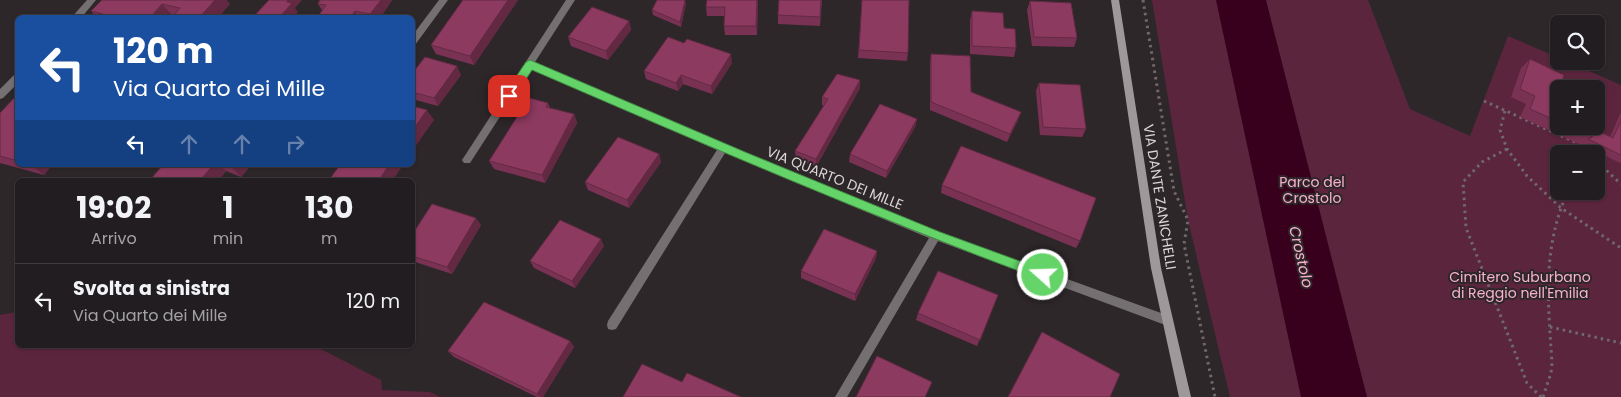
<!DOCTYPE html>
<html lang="it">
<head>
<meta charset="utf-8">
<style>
	:root { --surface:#221d20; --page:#2e2a2d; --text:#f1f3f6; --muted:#a2a2a5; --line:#3f3b3e }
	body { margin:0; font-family:Poppins,sans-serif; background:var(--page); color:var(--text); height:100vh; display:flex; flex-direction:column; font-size:19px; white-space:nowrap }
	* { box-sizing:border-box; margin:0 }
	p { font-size:16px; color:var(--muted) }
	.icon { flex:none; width:28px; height:28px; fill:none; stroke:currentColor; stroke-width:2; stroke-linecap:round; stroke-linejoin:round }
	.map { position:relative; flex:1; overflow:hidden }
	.sheet { position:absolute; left:15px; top:178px; width:400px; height:170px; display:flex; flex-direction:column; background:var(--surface); border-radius:8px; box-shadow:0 1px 4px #0004,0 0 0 1px var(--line) }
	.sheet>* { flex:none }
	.banner { position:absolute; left:15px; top:15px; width:400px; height:152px; border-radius:8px; box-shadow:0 1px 4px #0004,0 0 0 1px var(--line); background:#1a4fa0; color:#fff; overflow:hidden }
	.fabs { position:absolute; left:1550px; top:15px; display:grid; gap:10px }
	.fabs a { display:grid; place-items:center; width:55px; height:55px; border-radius:8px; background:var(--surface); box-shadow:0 1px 4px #0004,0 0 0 1px var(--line); font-size:25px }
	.pin { position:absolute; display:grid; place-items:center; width:42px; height:42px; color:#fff; margin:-21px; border-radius:10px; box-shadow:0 2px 8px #0006 }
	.me { position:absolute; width:55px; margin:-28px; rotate:290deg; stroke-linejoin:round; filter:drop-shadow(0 0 4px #0008) }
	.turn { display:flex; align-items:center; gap:18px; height:105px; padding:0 15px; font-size:22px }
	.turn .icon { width:65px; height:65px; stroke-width:2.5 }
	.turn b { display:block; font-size:35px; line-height:42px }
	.lanes { display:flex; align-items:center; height:48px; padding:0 15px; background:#0003; justify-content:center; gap:25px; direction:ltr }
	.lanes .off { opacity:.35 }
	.eta { display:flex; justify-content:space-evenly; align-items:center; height:85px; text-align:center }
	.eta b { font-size:30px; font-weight:700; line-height:35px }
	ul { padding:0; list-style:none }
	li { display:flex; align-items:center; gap:15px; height:75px; padding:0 15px; border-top:1px solid var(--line) }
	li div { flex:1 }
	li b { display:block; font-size:19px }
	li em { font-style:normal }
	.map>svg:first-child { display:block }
	.green { fill:#5b253d; fill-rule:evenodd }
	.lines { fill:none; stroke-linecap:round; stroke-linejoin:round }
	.river { fill:#39001e; fill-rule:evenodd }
	.path { stroke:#6f696c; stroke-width:3; stroke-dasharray:2.5 4; stroke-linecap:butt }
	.street { fill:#747071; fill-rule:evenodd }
	.secondary { fill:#9e989a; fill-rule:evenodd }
	.wall { fill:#793253 }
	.shaded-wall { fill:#632943 }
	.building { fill:#8d3a60; stroke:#632943 }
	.route { fill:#64d468; stroke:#418a44 }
	.labels { text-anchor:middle; stroke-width:4; stroke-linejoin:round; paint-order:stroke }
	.street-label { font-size:14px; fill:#dbd6d8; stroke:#2e272a }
	.park-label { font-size:14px; fill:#f9b1cd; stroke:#2e272a }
	.water-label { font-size:15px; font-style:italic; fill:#fab2ce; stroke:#2e272a }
</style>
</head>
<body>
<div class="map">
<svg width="1621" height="397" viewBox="0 0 1621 397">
	<rect width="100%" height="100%" fill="#2e272a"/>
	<path class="green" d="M1152,0H1368L1410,109L1470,136L1508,36L1559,58V61H1566L1621,85V397H1230L1188,220ZM1559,89H1596V126H1559ZM1559,154H1596V191H1559Z
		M17,312L18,345H313L381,380L382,390L430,392L440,397H0V315Z"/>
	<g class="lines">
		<path class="river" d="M1216,0H1266L1367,397H1301Z"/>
		<path class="path" d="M1143,0L1174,191L1188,220L1184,244L1215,397
			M1484,101L1588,148L1596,154
			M1505,111L1500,130L1507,149L1527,176L1561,208L1621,248
			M1507,149L1482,162L1463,182L1466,228L1527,383L1541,397
			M1596,154L1608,172L1621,184
			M1596,167L1603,166
			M1550,327L1621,343
			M1543,397L1551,373L1552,363C1548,302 1542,248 1568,191"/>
		<path class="street" d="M87,0H96L81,18H71Z
			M439,0H448L415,45L412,46V36Z
			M566,0H575L535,62L726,145L940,233L1172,317L1173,321L1172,325L1168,326L938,241L847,397H835L929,238L725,153L616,329L612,330L608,329L607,325L608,321L717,150L531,69L470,163H464L462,160L464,157Z
			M15,74H18V83L3,98L0,99V89Z"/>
		<path class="secondary" d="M1111,0H1119L1161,268L1191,397H1179L1151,268Z"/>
	</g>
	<path class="wall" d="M112,0L230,4L174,16L172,15L170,18H97L91,11Z
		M320,0H392L380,18H317L322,10L318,4Z
		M463,0H518L474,65L436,54L431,45Z
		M758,0L757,35H725L724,26L725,16H707L706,7Z
		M779,0H822L820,26L778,24V15Z
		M862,0L908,53L907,61L858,58Z
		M1030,1L1077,38L1074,47L1032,46L1027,10Z
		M686,3L681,27L653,15L652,10Z
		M972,11L1004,28L1016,48L1014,57L970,54V20Z
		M629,21L631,30L608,60L571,46L568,37Z
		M931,54L971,92L1021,112L1018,120L1007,142L930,110V63Z
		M1530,59L1559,96V126H1595L1594,129L1610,137L1621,112V162L1620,163L1582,144L1581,145L1520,117L1526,104L1511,97L1521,68Z
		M732,63L712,94L683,84L678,91L646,79L644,71Z
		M412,74L461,75L438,106L412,99Z
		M860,80V88L816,167L796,159L795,151L824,106L822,105V97Z
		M1039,83L1086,129L1082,137L1040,135L1036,91Z
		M18,94V165H52L44,175L0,163V113Z
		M548,103L550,108L574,114L577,123L545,183L494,169L489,161Z
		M917,119L915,127L886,178L849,162L850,154Z
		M659,154L661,162L629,208L588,190L585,182Z
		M163,165H251L241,177L226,171L219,180H150Z
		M942,185L1080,241L1076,248L941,193Z
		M481,225L452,274L412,261V235Z
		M604,246L575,288L534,268L530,261Z
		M877,251L876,258L855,301L801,278V271Z
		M998,295L977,346L916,320L918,313Z
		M570,341L574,347L543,397H537L454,357L448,351Z"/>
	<path class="shaded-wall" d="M215,0H227L230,4L218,18H199Z
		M288,0H302L295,8L298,12L293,18H279Z
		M381,0H392L380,18H372L370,14Z
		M508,0H518L474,65L470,56Z
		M685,0L686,3L681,27L680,22Z
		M757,0H758L757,35L756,26Z
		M162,4L172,15L170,18H150Z
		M355,11L359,18H350Z
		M629,21L631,30L608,60L606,51Z
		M731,54L732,63L712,94L711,86Z
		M457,66L461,75L438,106L434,98Z
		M681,75L683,84L678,91L676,83Z
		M860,80V88L816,167V159Z
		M427,110L434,120L412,151V131Z
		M1021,112L1018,120L1007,142L1010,134Z
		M574,114L577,123L545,183L542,175Z
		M917,119L915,127L886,178L887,171Z
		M659,154L661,162L629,208L627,200Z
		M31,165H52L44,175Z
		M213,165H220L226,171L219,180H206L203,177Z
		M233,165H251L241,177L231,167Z
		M389,165H403L393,180H379Z
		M476,218L481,225L452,274L447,267Z
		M601,239L604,246L575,288L572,281Z
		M877,251L876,258L855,301V294Z
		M570,341L574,347L543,397H540L537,394Z"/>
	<path class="building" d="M102,0H215L199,18H172L180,8L162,4L150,18H100L103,14L91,11Z
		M269,0H288L287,2L292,3L279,18L253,17Z
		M320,0H381L370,14L355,11L350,18H317L326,5L318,4Z
		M463,0H508L470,56L431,45Z
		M657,0H685L680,22L652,10Z
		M707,0H757L756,26H724L725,7H706Z
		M779,0H821L820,17L778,15Z
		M862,0H909L908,53L859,50Z
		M1030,1L1071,3L1077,38L1034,37Z
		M592,7L629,21L606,51L568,37Z
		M972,11L1003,13L1004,28L1015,29L1016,48L972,46Z
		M668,37L684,43L687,39L731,54L711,86L681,75L676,83L644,71Z
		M931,54L970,56L971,92L1021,112L1010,134L931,102Z
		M425,57L457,66L434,98L412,92V74Z
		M1530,59L1564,75L1560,89H1559L1558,95L1559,96V122L1530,109L1535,96L1520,89Z
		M837,74L860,80L816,159L795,151L828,99L822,97Z
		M1039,83L1080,85L1086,129L1043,127Z
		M18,94V161L0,156V113Z
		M529,98L548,103L546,107L574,114L542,175L489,161Z
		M880,104L917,119L887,171L850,154Z
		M412,106L427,110L412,131Z
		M1596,112L1600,114L1596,124Z
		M1621,121V155L1588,139L1592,137L1594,129L1613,138Z
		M1568,126H1595L1592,137Z
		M618,137L659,154L627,200L585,182Z
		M961,146L1096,198L1080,241L942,185Z
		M163,165H213L203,177L210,180H150Z
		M340,165H389L379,180H329Z
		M432,204L476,218L447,267L412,256V235Z
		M560,220L601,239L572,281L530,261Z
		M824,229L877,251L855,294L801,271Z
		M938,271L998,295L980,340L918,313Z
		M484,302L570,341L537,394L448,351Z
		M1042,332L1120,374L1110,397H1008Z
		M877,356L932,382L925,397H856Z
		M642,364L682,382L687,373L741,397H623Z"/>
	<path class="route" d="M530,60L745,152L940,232L1047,271L1049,275L1047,279L1043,280C870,216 701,143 532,70L513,99H505L504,96L505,93L526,62Z"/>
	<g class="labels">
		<g class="street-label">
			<text transform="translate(835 178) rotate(22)" y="5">VIA QUARTO DEI MILLE</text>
			<text transform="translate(1160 197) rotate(81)" y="5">VIA DANTE ZANICHELLI</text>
		</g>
		<g class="park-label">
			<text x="1312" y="187">Parco del<tspan x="1312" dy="16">Crostolo</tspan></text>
			<text x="1520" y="282">Cimitero Suburbano<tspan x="1520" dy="16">di Reggio nell'Emilia</tspan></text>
		</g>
		<g class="water-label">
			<text transform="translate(1301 257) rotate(77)" y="5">Crostolo</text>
		</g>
	</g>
</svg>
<div class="fabs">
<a><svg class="icon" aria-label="search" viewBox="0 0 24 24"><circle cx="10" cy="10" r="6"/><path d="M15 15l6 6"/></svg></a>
<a>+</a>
<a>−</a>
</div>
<div class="pin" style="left:509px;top:96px;background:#d93025"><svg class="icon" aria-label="arrive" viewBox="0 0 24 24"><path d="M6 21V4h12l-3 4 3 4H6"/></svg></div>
<svg class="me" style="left:1043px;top:275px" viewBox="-20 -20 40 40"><circle r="17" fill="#64d468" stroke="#fff" stroke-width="3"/><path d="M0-11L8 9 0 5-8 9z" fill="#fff"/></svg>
<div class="banner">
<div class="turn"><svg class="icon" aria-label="left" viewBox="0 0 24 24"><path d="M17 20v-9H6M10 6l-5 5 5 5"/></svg><div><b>120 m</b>Via Quarto dei Mille</div></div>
<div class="lanes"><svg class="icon" aria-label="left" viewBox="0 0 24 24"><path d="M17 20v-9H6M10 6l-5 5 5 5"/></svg><svg class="icon off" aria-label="ahead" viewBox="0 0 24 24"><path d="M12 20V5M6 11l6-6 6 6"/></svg><svg class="icon off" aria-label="ahead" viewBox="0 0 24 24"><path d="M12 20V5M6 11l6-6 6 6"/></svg><svg class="icon off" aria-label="right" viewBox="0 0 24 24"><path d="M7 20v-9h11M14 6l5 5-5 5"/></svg></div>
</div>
<section class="sheet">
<div class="eta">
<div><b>19:02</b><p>Arrivo</p></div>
<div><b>1</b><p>min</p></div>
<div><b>130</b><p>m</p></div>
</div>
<ul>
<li><svg class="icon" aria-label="left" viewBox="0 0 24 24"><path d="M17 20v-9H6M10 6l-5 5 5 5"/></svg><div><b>Svolta a sinistra</b><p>Via Quarto dei Mille</p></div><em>120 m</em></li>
</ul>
</section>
</div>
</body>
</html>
